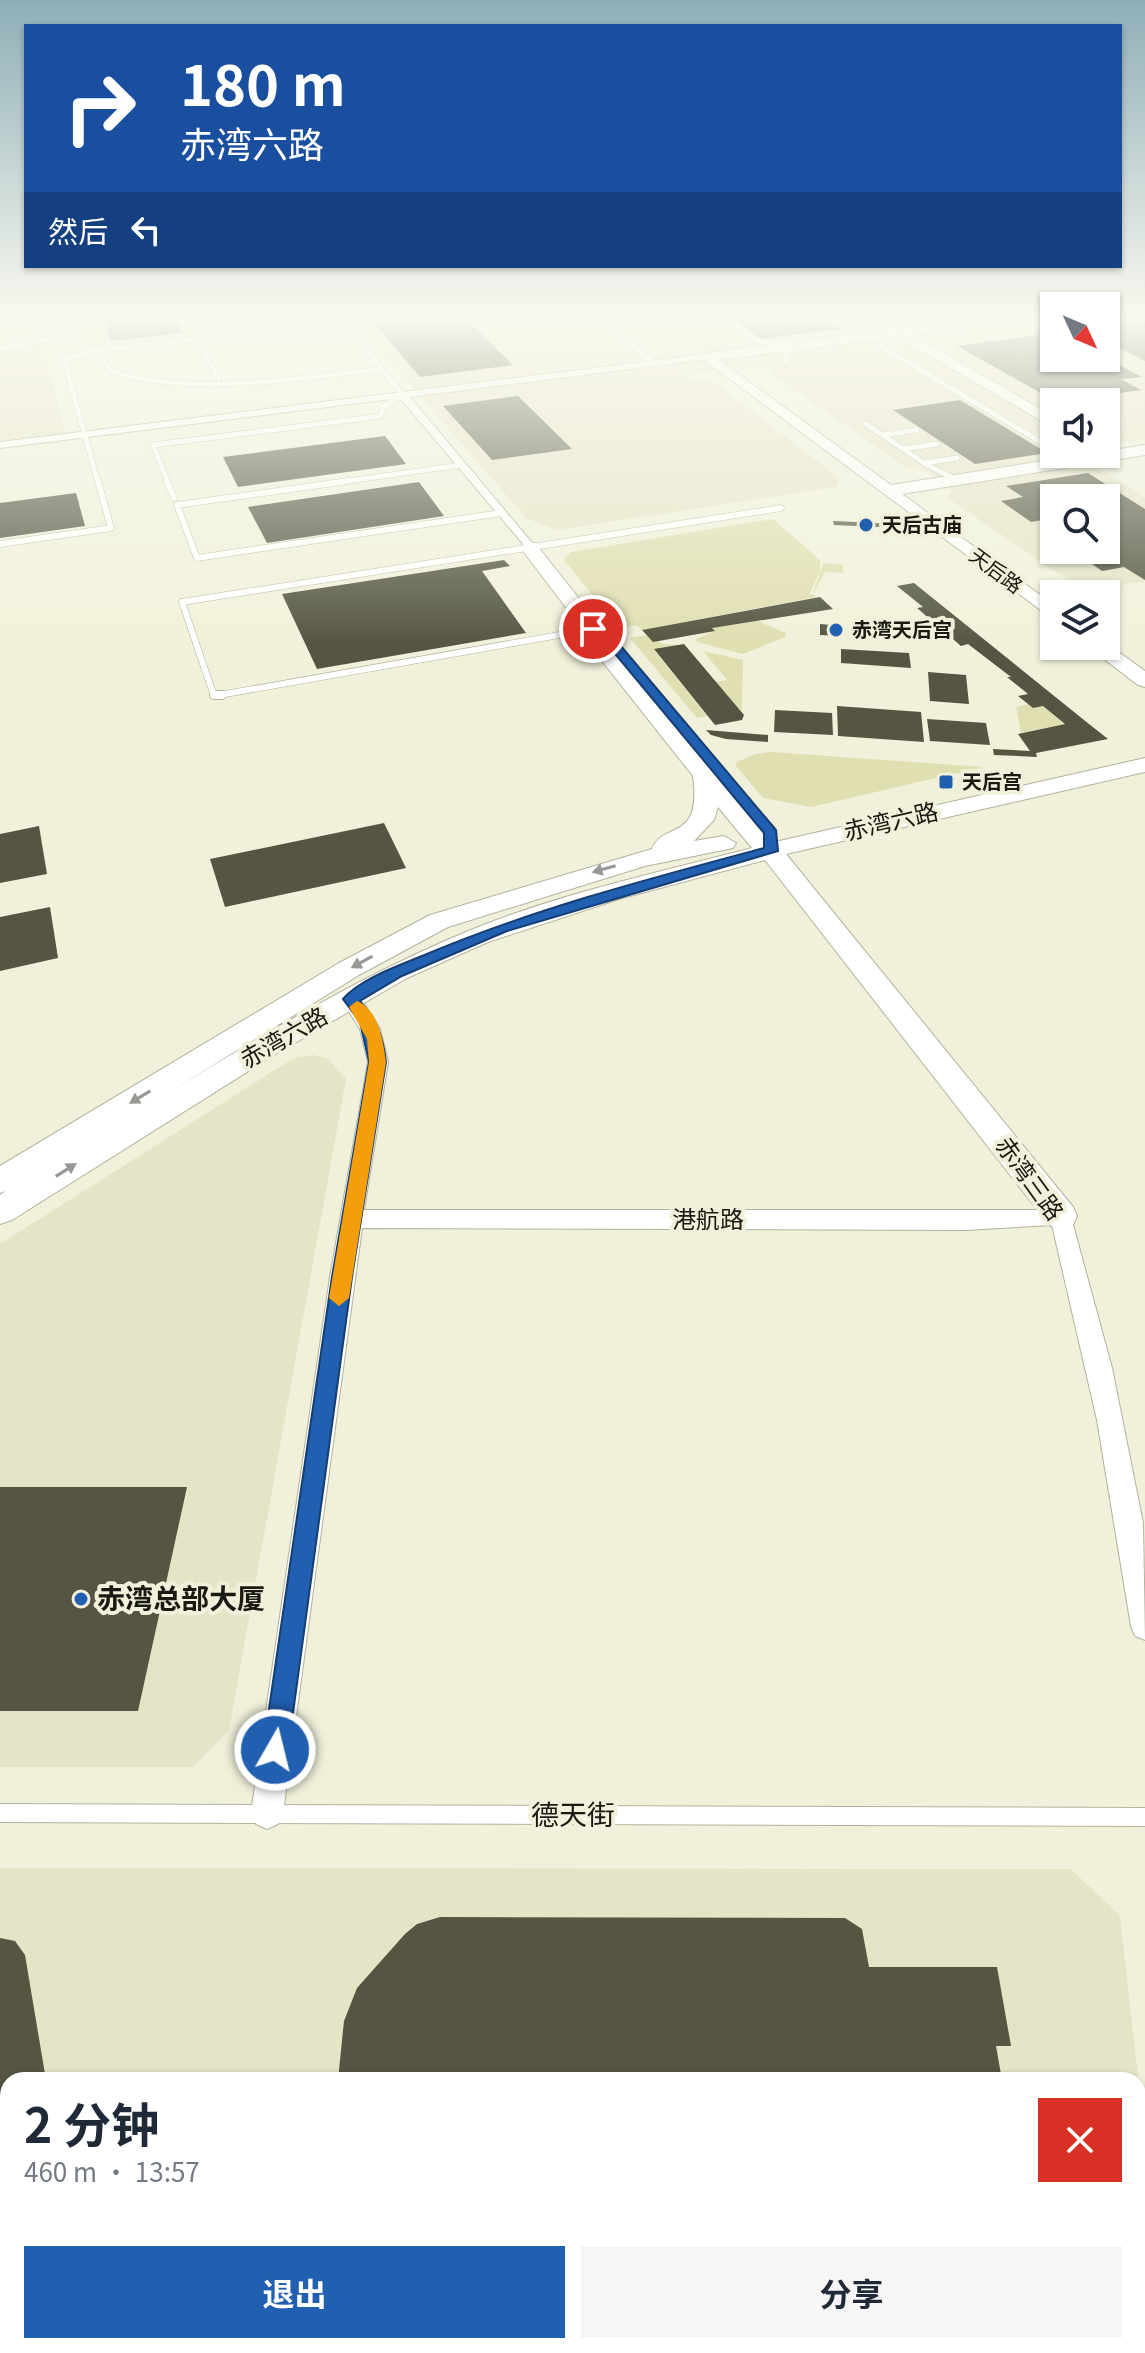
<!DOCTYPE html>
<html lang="zh">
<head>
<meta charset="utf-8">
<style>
	:root { --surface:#fff; --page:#f6f6f7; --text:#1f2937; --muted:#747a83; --accent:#215fb0 }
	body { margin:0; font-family:Georgia,"Noto Sans SC",serif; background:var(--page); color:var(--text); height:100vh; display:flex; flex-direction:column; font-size:30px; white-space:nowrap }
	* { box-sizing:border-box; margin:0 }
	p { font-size:26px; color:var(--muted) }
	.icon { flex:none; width:44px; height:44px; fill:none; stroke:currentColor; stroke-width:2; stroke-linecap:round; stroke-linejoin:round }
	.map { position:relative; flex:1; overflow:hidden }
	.side { position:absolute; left:0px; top:2072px; width:1146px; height:282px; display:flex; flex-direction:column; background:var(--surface); border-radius:24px 24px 0 0; box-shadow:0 2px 6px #0004 }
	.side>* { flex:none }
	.top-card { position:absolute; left:24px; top:24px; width:1098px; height:244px; border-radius:0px; box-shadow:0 2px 6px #0004; background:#1a4fa0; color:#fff; overflow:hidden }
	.needle { width:52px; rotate:134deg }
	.controls { position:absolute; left:1040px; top:292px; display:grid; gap:16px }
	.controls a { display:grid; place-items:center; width:80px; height:80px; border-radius:0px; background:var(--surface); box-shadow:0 2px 6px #0004; font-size:40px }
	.pin { position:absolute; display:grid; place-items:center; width:68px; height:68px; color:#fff; margin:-34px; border:4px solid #fff; border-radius:50%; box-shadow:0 2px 8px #0007 }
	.me { position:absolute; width:88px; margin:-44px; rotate:8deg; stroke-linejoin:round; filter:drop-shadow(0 0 6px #0008) }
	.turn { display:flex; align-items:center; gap:28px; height:168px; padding:0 24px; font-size:36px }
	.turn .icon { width:104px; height:104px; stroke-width:2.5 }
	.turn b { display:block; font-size:56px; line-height:68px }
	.then { display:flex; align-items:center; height:76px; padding:0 24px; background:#0003; gap:16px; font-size:30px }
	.round { display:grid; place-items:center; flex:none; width:84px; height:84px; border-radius:0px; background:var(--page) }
	.summary { display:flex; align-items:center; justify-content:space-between; height:136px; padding:0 24px }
	h1 { font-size:48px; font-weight:700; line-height:60px }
	.button { display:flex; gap:16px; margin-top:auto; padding:16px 24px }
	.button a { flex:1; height:92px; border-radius:0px; background:var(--accent); color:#fff; font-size:32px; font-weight:700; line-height:92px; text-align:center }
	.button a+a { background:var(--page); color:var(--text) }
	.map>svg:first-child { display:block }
	.built { fill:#e5e4c7; fill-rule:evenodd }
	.green { fill:#e0dfb2 }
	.building { fill:#555542 }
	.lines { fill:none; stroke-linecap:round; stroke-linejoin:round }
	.lane-far3-casing { stroke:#b2b29d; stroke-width:6 }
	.lane-far2-casing { stroke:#b2b29d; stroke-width:7 }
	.lane-far1-casing { stroke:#b2b29d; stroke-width:10 }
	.lane-casing { stroke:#b2b29d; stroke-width:20 }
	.street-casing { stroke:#b2b29d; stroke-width:2 }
	.secondary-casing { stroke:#b2b29d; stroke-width:2 }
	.lane-far3 { stroke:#fff; stroke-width:5 }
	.lane-far2 { stroke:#fff; stroke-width:6 }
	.lane-far1 { stroke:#fff; stroke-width:8 }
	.lane { stroke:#fff; stroke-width:18 }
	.street { fill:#fff; fill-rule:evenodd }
	.secondary { fill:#fff; fill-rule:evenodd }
	.oneway { fill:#989894 }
	.route { fill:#215fb0; stroke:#153e72; stroke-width:2 }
	.slow { fill:#f59e0b }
	.poi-dot { fill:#215fb0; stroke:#f1f1db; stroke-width:3 }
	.labels { text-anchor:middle; stroke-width:8; stroke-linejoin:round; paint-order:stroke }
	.far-poi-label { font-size:20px; font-weight:bold; fill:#1a1912; stroke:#f1f1db; text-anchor:start }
	.far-street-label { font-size:20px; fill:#1a1912; stroke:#f1f1db }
	.street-label { font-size:24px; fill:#1a1912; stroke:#f1f1db }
	.near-poi-label { font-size:28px; font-weight:bold; fill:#1a1912; stroke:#f1f1db; text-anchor:start }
	.near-street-label { font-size:28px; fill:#1a1912; stroke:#f1f1db }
</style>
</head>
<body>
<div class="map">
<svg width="1145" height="2353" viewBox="0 0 1145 2353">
	<rect width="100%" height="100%" fill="#f1f1db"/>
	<path class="built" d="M0,315H1054V358H1106V315H1145V439L1106,445V402H1054V454H1075L1145,497V581L1105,588L1097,583L1078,587L946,497L953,491L926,471L905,467L771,373L774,363L679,376L716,383L839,478L836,487L557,530L526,518L356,322L84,348L73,327L0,342ZM1054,498H1106V550H1054Z
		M43,345L65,433L0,441V355Z
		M313,1055L328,1059L346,1079L229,1730L193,1767H0V1244L294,1058Z
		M0,1868L1071,1869L1120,1916L1145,2139V2353H0ZM8,2080H1138V2346H8Z"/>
	<path class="green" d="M773,519L820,560V571L809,595L813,594L823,563L843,565V573L825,572L813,594L816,597L642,630L636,625L620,628L564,560L571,552Z
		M755,620L786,633L785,637L743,654L697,642L696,639L714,631L712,628Z
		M647,635L663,644L679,645L654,650L707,716L697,718L630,638Z
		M703,651L743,660L742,714L716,682L727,680Z
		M1029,704L1033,708L1043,706L1064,724L1021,733L1016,707Z
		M771,752L984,767L811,807L763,798L736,766L735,763L755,754Z"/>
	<path class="building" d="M102,315H173L182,333L111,341Z
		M462,315L513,365L420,377L374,323Z
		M727,315H817L840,329L761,339Z
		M1134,315H1145V361L1106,341V319Z
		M1054,333V358H1106L1142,377L1121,379L1141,390L1057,402L957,346Z
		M518,396L572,449L492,460L443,406Z
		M960,400L1047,453L975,464L893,410Z
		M385,436L406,464L238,487L223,457Z
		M1088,473L1145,509V580L1124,567L1102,571L1072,550H1106V498H1054V518L1031,522L1001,501L1023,497L1006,486Z
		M419,482L444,516L267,543L248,507Z
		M76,493L85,526L0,538V503Z
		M833,521L899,524V528L834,525Z
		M504,560L510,566L482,571L526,633L317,669L282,594Z
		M914,583L1084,720L1108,739L1036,753L1037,757L994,755L993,749L1030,751L1018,734L1065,724L1043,706L1033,708L1018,696L1028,694L1007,677H1011L968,644L961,646L917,608L923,607L897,586Z
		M820,597L833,609L712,628L715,631L653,642L642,630Z
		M820,624L843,626V636L820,635Z
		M902,629L925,631L926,641L903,640Z
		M684,644L744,715L742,720L715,725L654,649Z
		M841,649L909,653L911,668L841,663Z
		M928,672L966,675L969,704L930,701Z
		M837,706L921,712L924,742L838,736Z
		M775,710L832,713L833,735L774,732Z
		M927,719L986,723L990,745L930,741Z
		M706,730L768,735V742L726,739L711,735Z
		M384,823L406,868L225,907L210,859Z
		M39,826L47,874L0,883V834Z
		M50,907L58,958L0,971V917Z
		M0,1487H187L138,1711H0Z
		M440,1917L845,1918L862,1929L869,1967H997L1011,2046H996L1002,2080H338L344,2021L357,1988L405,1934L417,1924Z
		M0,1938L15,1941L25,1955L46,2080H8V2346H25L23,2353H0Z
		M311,2346H1065L1066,2353H310Z"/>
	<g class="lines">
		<defs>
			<path id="lane-far3" d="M194,315L203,333L197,339L219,379
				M595,315L656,364
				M720,315L760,342H795
				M870,315L899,333
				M54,338L59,315
				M879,345L1054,450
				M98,350L345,324
				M786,362L785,351L796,349
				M866,424L927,465L957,480
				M883,435L917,430
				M903,449L937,444
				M924,463L957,458
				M98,483L64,360L98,350L111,371C190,397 300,378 382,369
				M168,483L153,445L381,416L383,407L403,395L338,315
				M334,483L461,465"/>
			<path id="lane-far2" d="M167,481L174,498
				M348,481L177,505L197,558L501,513
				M0,544L111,528L98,481
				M593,629L214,696L182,602L781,508"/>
			<path id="lane-far1" d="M214,695H222"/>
			<path id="lane" d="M0,1813L1145,1817"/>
			<path id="street" d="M57,336V340L0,352V346Z
				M707,354L710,359L410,397L533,544L535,547L529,551L400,398L0,448V442Z
				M351,993L358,994L380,1029L388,1062L364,1210H1069L1112,1368L1143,1523L1145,1640L1135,1636L1131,1626L1097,1420L1052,1225L966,1230L362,1228L283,1813L278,1824L267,1829L256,1824L251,1813L330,1277L368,1062L360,1029L341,999Z"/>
			<path id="secondary" d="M1008,315H1048L913,335L1054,417V428L897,337L719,360L891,485L1145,445V455L902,494L1054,605V620L700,357L707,353Z
				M529,542L535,543L600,625L621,642L612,648L763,832L775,842L1145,758V772L786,854L1073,1207L1077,1216L1073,1225L1061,1229L1049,1225L765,860L619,899L488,942L407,978L269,1058L12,1220L0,1224V1195L6,1191L0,1193V1166L339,963L430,915L652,849C664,820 702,843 693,776L591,647L583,630L523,551V543ZM718,807L752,848C657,873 557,894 466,932C362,975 267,1033 171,1091L359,975L448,927L645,866L733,848L736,843L724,836L694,841L714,820Z
				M1106,643L1145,671V687L1138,685L1087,646H1106Z"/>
		</defs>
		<use href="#lane-far3" class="lane-far3-casing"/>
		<use href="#lane-far2" class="lane-far2-casing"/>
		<use href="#lane-far1" class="lane-far1-casing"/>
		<use href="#lane" class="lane-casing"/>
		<use href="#street" class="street-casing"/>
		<use href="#secondary" class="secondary-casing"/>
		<use href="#lane-far3" class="lane-far3"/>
		<use href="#lane-far2" class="lane-far2"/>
		<use href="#lane-far1" class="lane-far1"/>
		<use href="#lane" class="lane"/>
		<use href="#street" class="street"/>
		<use href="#secondary" class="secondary"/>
	</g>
	<defs><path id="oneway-solid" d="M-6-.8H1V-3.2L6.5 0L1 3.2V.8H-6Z" transform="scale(2)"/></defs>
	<g class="oneway">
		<use href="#oneway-solid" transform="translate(604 869) rotate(164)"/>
		<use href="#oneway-solid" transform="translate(362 962) rotate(151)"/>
		<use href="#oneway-solid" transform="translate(140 1097) rotate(149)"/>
		<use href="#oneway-solid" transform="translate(66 1170) rotate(-32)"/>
	</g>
	<linearGradient id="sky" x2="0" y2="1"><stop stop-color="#8eaeb7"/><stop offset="0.49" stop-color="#f9f9ef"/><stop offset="1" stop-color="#f9f9ef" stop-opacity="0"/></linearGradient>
	<rect width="1145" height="645" fill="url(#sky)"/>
	<path class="route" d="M589,626H597L615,639L776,830L778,851L507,931L402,976L360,1001C377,1020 383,1037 386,1062L352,1277L288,1750L284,1759L275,1763L266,1759L263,1750L332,1277L369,1062L360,1022L343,999C360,979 398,966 422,956C533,909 648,879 764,848V833L607,644L589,631Z"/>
	<path class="slow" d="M357,1001C379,1010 383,1041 386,1062L349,1298L339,1306L329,1298L369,1062L367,1039L349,1007Z"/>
	<g class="poi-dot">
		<circle cx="866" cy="525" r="8"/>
		<circle cx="836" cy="630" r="8"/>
		<rect x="938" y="774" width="16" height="16" rx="4"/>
		<circle cx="81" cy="1599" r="8"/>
	</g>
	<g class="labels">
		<g class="far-poi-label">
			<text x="882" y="532">天后古庙</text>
			<text x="852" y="637">赤湾天后宫</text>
			<text x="962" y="789">天后宫</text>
		</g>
		<g class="far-street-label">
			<text transform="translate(996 571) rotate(37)" y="7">天后路</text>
		</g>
		<g class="street-label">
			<text transform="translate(891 822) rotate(-13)" y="8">赤湾六路</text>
			<text transform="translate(284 1038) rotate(-30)" y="8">赤湾六路</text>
			<text transform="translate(1029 1179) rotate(54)" y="8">赤湾三路</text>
			<text x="708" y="1228">港航路</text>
		</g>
		<g class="near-poi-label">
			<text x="97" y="1609">赤湾总部大厦</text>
		</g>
		<g class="near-street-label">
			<text x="573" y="1825">德天街</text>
		</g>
	</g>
</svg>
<div class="controls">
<a><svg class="needle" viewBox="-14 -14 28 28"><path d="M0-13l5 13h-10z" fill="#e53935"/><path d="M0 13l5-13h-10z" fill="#747a83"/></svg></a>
<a><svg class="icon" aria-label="sound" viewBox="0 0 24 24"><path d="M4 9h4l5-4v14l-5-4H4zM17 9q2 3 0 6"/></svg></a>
<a><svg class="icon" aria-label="search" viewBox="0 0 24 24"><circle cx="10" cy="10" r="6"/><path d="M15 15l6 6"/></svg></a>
<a><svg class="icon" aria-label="layers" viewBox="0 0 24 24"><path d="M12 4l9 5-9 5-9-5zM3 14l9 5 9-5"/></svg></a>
</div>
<div class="pin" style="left:593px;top:629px;background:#d93025"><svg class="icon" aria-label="arrive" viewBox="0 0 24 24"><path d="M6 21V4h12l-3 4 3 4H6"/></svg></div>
<svg class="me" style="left:275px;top:1750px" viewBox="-20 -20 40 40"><circle r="17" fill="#215fb0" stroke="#fff" stroke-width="3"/><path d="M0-11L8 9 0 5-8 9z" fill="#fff"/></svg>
<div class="top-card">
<div class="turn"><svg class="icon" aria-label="right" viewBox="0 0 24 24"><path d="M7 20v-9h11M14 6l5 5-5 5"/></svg><div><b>180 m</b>赤湾六路</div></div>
<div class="then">然后<svg class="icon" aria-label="left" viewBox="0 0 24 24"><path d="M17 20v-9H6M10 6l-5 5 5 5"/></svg></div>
</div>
<section class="side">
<div class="summary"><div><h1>2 分钟</h1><p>460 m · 13:57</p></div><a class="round" style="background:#d93025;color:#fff"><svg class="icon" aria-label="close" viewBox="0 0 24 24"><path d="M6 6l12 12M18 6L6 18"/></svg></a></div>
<div class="button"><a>退出</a><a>分享</a></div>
</section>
</div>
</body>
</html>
